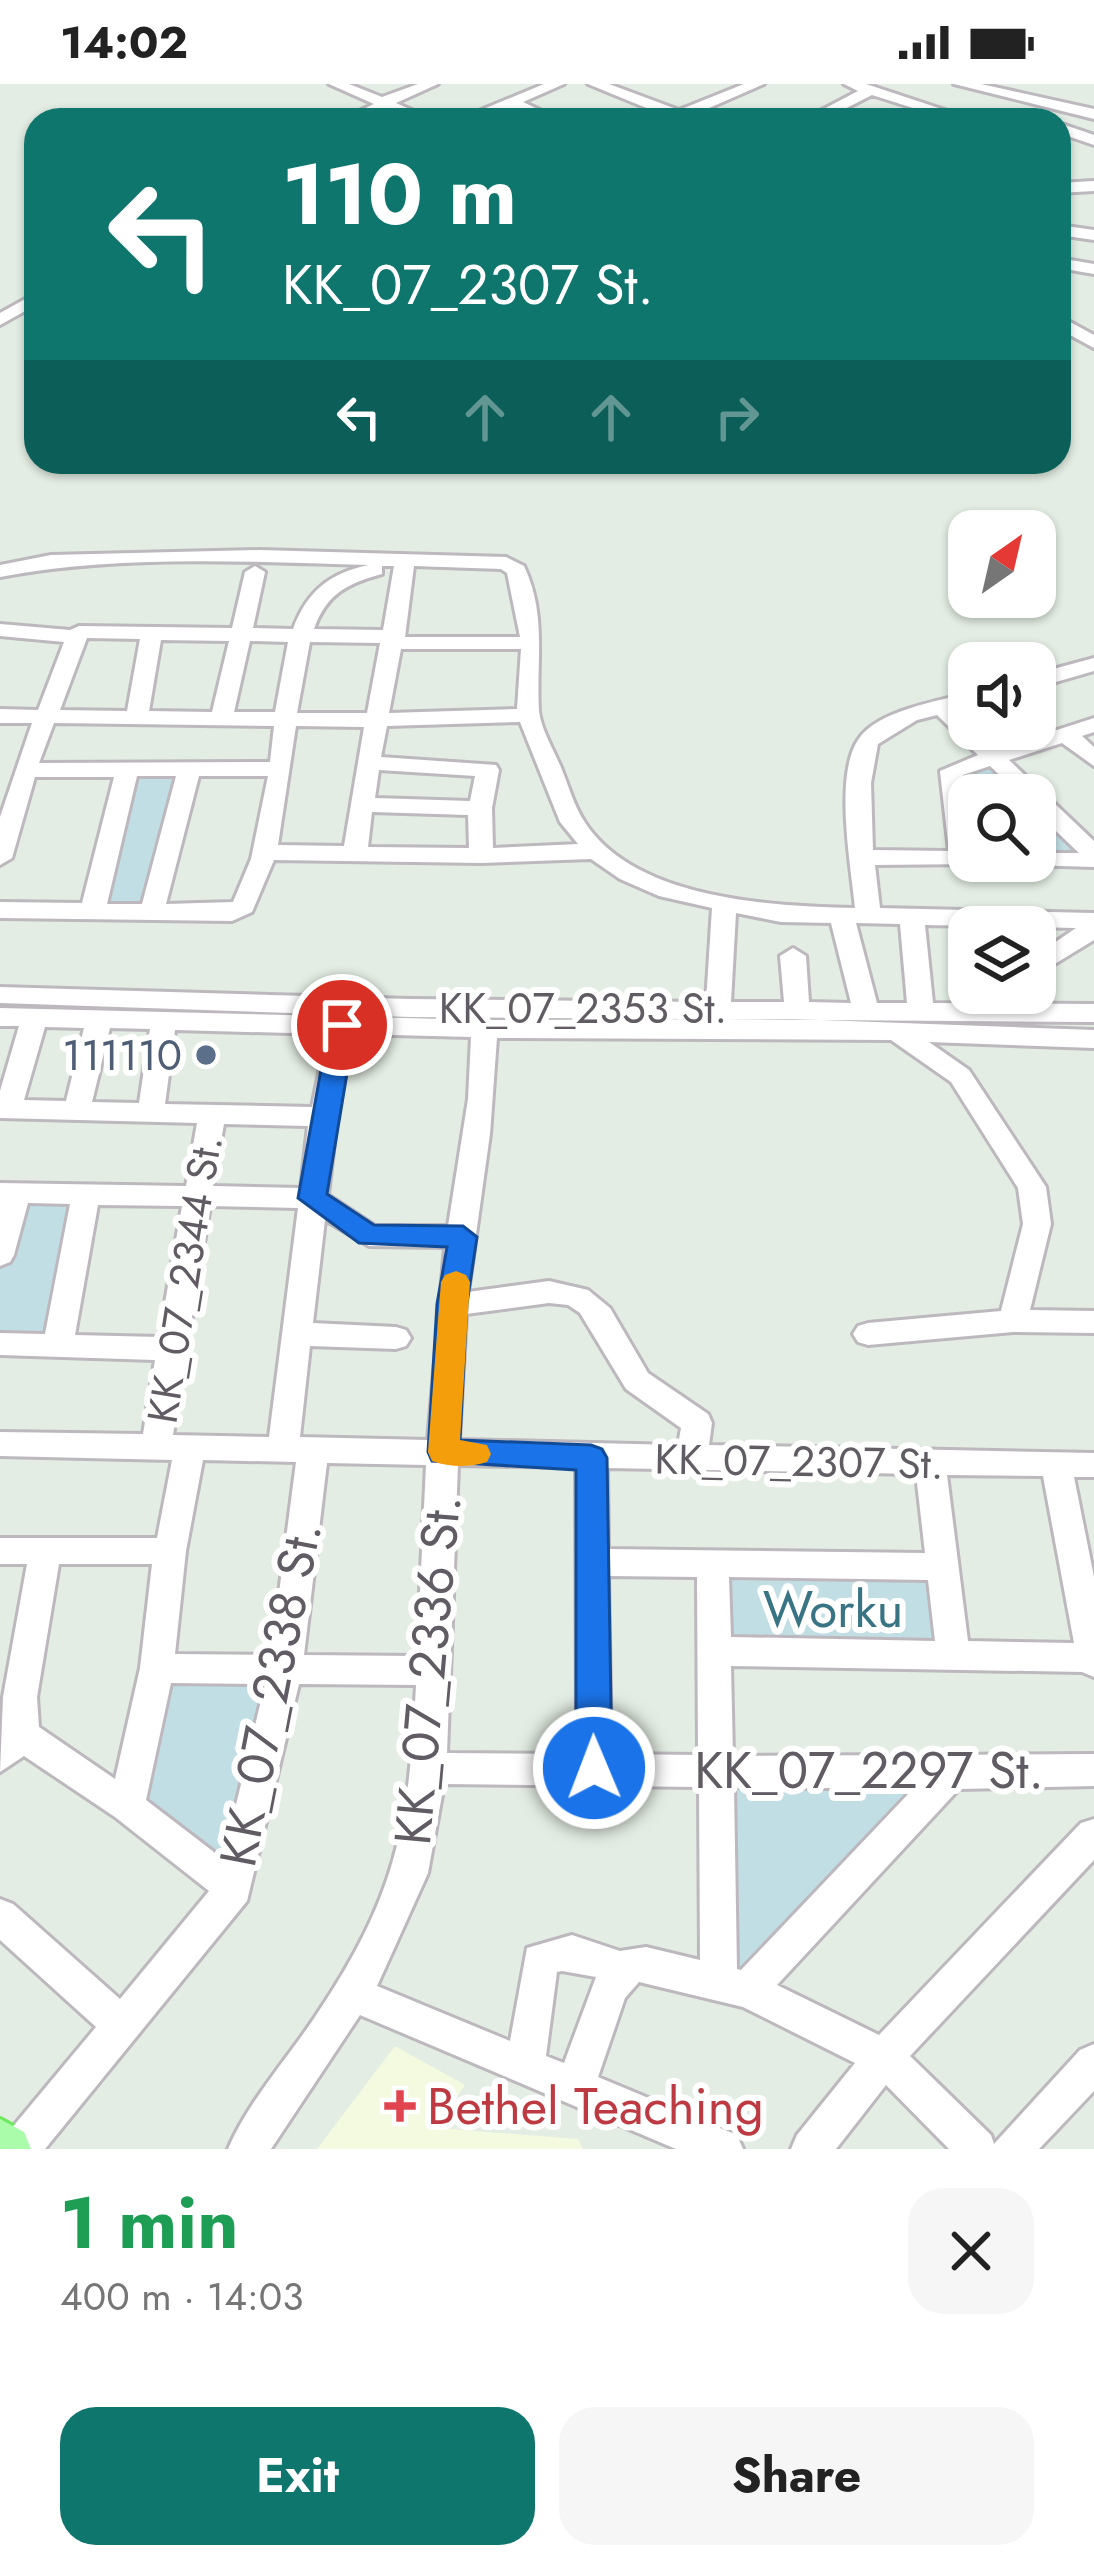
<!DOCTYPE html>
<html lang="en">
<head>
<meta charset="utf-8">
<style>
	:root { --surface:#fff; --page:#f6f6f6; --text:#222; --muted:#767676; --accent:#0f766e }
	body { margin:0; font-family:Jost,sans-serif; background:var(--page); color:var(--text); height:100vh; display:flex; flex-direction:column; font-size:45px; white-space:nowrap }
	* { box-sizing:border-box; margin:0 }
	p { font-size:39px; color:var(--muted) }
	.icon { flex:none; width:66px; height:66px; fill:none; stroke:currentColor; stroke-width:2; stroke-linecap:round; stroke-linejoin:round }
	.map { position:relative; height:2065px; overflow:hidden }
	.panel { display:flex; flex-direction:column; background:var(--surface); flex:1 }
	.panel>* { flex:none }
	.top-card { position:absolute; left:24px; top:24px; width:1047px; height:366px; border-radius:36px; box-shadow:0 3px 9px #0004; background:#0f766e; color:#fff; overflow:hidden }
	.needle { width:78px; rotate:34deg }
	.controls { position:absolute; left:948px; top:426px; display:grid; gap:24px }
	.controls a { display:grid; place-items:center; width:108px; height:108px; border-radius:24px; background:var(--surface); box-shadow:0 3px 9px #0004; font-size:60px }
	.pin { position:absolute; display:grid; place-items:center; width:102px; height:102px; color:#fff; margin:-51px; border:6px solid #fff; border-radius:50%; box-shadow:0 3px 12px #0007 }
	.me { position:absolute; width:132px; margin:-66px; rotate:359deg; stroke-linejoin:round; filter:drop-shadow(0 0 9px #0008) }
	.turn { display:flex; align-items:center; gap:42px; height:252px; padding:0 60px; font-size:54px }
	.turn .icon { width:156px; height:156px; stroke-width:2.5 }
	.turn b { display:block; font-size:84px; line-height:102px }
	.lanes { display:flex; align-items:center; height:114px; padding:0 60px; background:#0003; justify-content:center; gap:60px; direction:ltr }
	.lanes .off { opacity:.35 }
	.round { display:grid; place-items:center; flex:none; width:126px; height:126px; border-radius:36px; background:var(--page) }
	.overview { display:flex; align-items:center; justify-content:space-between; height:204px; padding:0 60px }
	h1 { font-size:72px; font-weight:700; line-height:90px; color:#1e9e55 }
	.primary-button { display:flex; gap:24px; margin-top:auto; padding:24px 60px }
	.primary-button a { flex:1; height:138px; border-radius:36px; background:var(--accent); color:#fff; font-size:48px; font-weight:700; line-height:138px; text-align:center }
	.primary-button a+a { background:var(--page); color:var(--text) }
	.status { display:flex; justify-content:space-between; align-items:center; height:84px; padding:0 60px; background:var(--surface); direction:ltr }
	.status svg { height:33px; fill:currentColor }
	.map>svg:first-child { display:block }
	.medical { fill:#f3fadf }
	.green { fill:#c0dee4 }
	.lines { fill:none; stroke-linecap:round; stroke-linejoin:round }
	.minor-casing { stroke:#bdb8be; stroke-width:6 }
	.major-casing { stroke:#6fea5f; stroke-width:6 }
	.minor { fill:#fff; fill-rule:evenodd }
	.major { fill:#aafbaa; fill-rule:evenodd }
	.route { fill:#1a73e8; stroke:#114b97; stroke-width:3 }
	.slow { fill:#f59e0b }
	.service-dot { fill:#5c6f8a; stroke:#fff; stroke-width:4.5 }
	.health-dot { fill:#e0444e; stroke:#fff; stroke-width:4.5 }
	.labels { text-anchor:middle; stroke-width:12; stroke-linejoin:round; paint-order:stroke }
	.street-label { font-size:42px; fill:#615b63; stroke:#fff }
	.service-label { font-size:42px; fill:#4e5e75; stroke:#fff; text-anchor:end }
	.near-park-label { font-size:51px; fill:#397484; stroke:#fff }
	.near-street-label { font-size:51px; fill:#615b63; stroke:#fff }
	.near-health-label { font-size:51px; fill:#be3a42; stroke:#fff; text-anchor:start }
</style>
</head>
<body>
<div class="status"><b>14:02</b><svg viewBox="0 0 49 12"><path d="M0 12V9h3v3zM5 12V6h3v6zM10 12V3h3v9zM15 12V0h3v12zM26 1h20v11H26zM47 4h2v5h-2z"/></svg></div>
<div class="map">
<svg width="1094" height="2065" viewBox="0 0 1094 2065">
	<rect width="100%" height="100%" fill="#e3ede3"/>
	<path class="medical" d="M395,1962L465,2001L437,2044L578,2055L583,2065H317Z"/>
	<path class="green" d="M994,670L1094,768L1035,776V711H969V775L962,774L951,687Z
		M127,685L189,687L152,827L93,825Z
		M86,1109L58,1261L0,1260V1171L16,1110Z
		M713,1481L944,1483L953,1570L718,1567Z
		M286,1582L234,1805L127,1722L157,1584Z
		M719,1686L947,1693L748,1906L719,1900Z"/>
	<g class="lines">
		<defs>
			<path id="minor" d="M329,0H349L382,13L418,0H438L396,19L434,36H413L387,26L361,36H340L374,20Z
				M544,0H564L523,18L561,36H540L510,24L479,36H457Z
				M588,0H609L679,26L744,0H764L693,31L700,36H666V32Z
				M844,0H866L975,36H951L872,11L823,36H803L858,7Z
				M954,0H981L1094,25V35Z
				M1059,39L1094,51V61L1059,49Z
				M1094,97V107L1059,109V99Z
				M1059,141L1094,146V156L1059,151Z
				M1059,174L1094,180V190L1059,184Z
				M36,209V221L0,241V229Z
				M1059,232L1094,251V264L1059,245Z
				M260,466L506,473L524,482C547,531 536,576 539,627C541,646 555,668 562,686C569,703 574,722 584,737C634,816 772,822 855,824C851,782 834,692 858,656C876,627 938,617 969,609V623L957,626L969,637V645H978L998,665L1094,634V648L1082,652L1094,663V682L1062,659L1009,676L1094,757V783L1027,781L1024,777H1035V769H1079L1035,727V711H1020L990,682L963,691L969,777H980L977,780L875,781L880,824L1094,829V856L1035,892V872L1076,844L925,841L933,919L1094,920V938L410,933L0,919V903L410,915L706,918L712,824L659,812L620,795L591,775L481,779L274,776L252,828L232,837L0,834V818L82,819L114,693H35L12,774L0,781V733L32,639H0V625L38,626L64,558L0,552V540L70,546L79,542L232,544L245,488L255,482L265,488L253,544L293,545C307,507 330,489 369,481C248,478 119,470 0,493V481L51,471ZM382,482H394L383,546L314,545C326,510 348,499 382,490ZM414,482L501,485L507,489L520,553H405ZM87,554L140,555L127,627L60,626ZM161,556L229,557L212,628L149,627ZM250,557L288,558L275,628H234ZM310,558L380,559L367,629H297ZM401,565H521L517,625L389,629ZM937,631L978,671L940,687L949,767L873,766L871,699L878,660L917,636ZM520,638L560,738L578,760L493,764L492,724L499,686L496,681L381,673L387,642ZM54,639L274,642L270,678L39,679ZM296,642L364,643L344,762L278,761ZM379,686L475,692L470,717L375,714ZM137,692H176L142,820H107ZM199,692H268L251,775L233,818L166,820ZM372,728L468,731L469,764L368,763ZM736,829L781,838L831,839L851,919L809,918L806,872L793,864L780,872L784,918H731ZM856,839L900,840L907,919H877Z
				M1094,574V587L1035,604V590Z
				M0,924L484,936L793,935L1094,946V964L929,958L969,986L1046,1103L1051,1140L1030,1226L1094,1227V1249L1013,1248L868,1261L858,1258L853,1250L858,1242L868,1239L1001,1227L1023,1140L1018,1104L951,998L891,956L497,954L490,1050L468,1208L549,1197L588,1206L610,1224L648,1289L708,1330L712,1339L709,1361L1094,1369V1393H1074L1094,1493V1593L1082,1588L731,1582L733,1672L1094,1670V1702L959,1705L777,1901L879,1951L1081,1739L1094,1735V1776L910,1972L991,2051L994,2060L1080,1966L1094,1960V2007L1039,2065H949L886,2001L836,2065H791L797,2051L855,1979L743,1923L639,1898L625,1914L598,1993L737,2051L743,2065H676L360,1931L271,2065H228C248,2018 287,1975 315,1933C396,1813 409,1744 416,1601L299,1600L247,1817L45,2065H0L6,2051L96,1943L0,1856V1815L13,1820L120,1915L209,1807L115,1733L24,1672L0,1688L3,1613L27,1480H0V1454H157L172,1376L0,1372V1348L143,1350L155,1276L0,1271V1249L45,1250L70,1120L28,1119L14,1171L10,1178L0,1182V1099L186,1102L197,1039L0,1034V1007L19,942H0ZM45,943L84,944L66,1017L24,1016ZM110,944L150,945L139,1019L92,1018ZM175,946L327,950L312,1023L165,1020ZM353,950L471,953L468,1015L448,1142H375L328,1111L337,1033ZM224,1040L308,1042L301,1104L213,1102ZM98,1121L182,1122L159,1253L75,1251ZM210,1122L298,1124L269,1353L173,1351ZM325,1136L369,1162L445,1163L428,1356L300,1353L310,1262L396,1265L406,1262L411,1254L406,1246L396,1243L313,1239ZM549,1219L568,1221L580,1229L626,1305L681,1344L678,1361L459,1356L466,1230ZM203,1376L296,1378L271,1571L175,1570L186,1467ZM327,1379L426,1381L417,1572L304,1571ZM458,1381L576,1383L577,1670L447,1669ZM607,1384L916,1390L925,1469L608,1465ZM947,1391L1043,1392L1074,1559L968,1557ZM59,1480H152L140,1584L115,1695L39,1643L37,1613ZM608,1492L697,1493L698,1671L611,1670ZM729,1493L928,1496L935,1557L731,1553ZM171,1599L265,1600L223,1775L146,1716ZM444,1700L699,1703L700,1876L646,1863L620,1867L572,1851L527,1864L510,1957L377,1902L428,1789ZM734,1703L913,1705L741,1886L737,1885ZM562,1887L596,1893L564,1979L546,1972L557,1888Z"/>
			<path id="major" d="M0,2035L24,2048L31,2065H0Z"/>
		</defs>
		<use href="#minor" class="minor-casing"/>
		<use href="#major" class="major-casing"/>
		<use href="#minor" class="minor"/>
		<use href="#major" class="major"/>
	</g>
	<path class="route" d="M342,932L355,941L327,1110L374,1141L463,1142L477,1153L467,1220L460,1356L591,1361L602,1365L607,1374L612,1684L606,1695L594,1699L582,1695L576,1684V1386L432,1377L428,1368L437,1220L447,1163L359,1159L298,1114L329,941Z"/>
	<path class="slow" d="M456,1187L466,1191L470,1198L460,1356L487,1361L491,1370L487,1378C469,1384 449,1383 432,1377L428,1368L441,1198L445,1191Z"/>
	<circle class="service-dot" cx="206" cy="971" r="12"/>
	<path class="health-dot" d="M394 2004h12v12h12v12h-12v12h-12v-12h-12v-12h12z"/>
	<g class="labels">
		<g class="street-label">
			<text x="583" y="939">KK_07_2353 St.</text>
			<text transform="translate(184 1195) rotate(-81)" y="15">KK_07_2344 St.</text>
			<text transform="translate(799 1377) rotate(1)" y="15">KK_07_2307 St.</text>
		</g>
		<g class="service-label">
			<text x="182" y="986">111110</text>
		</g>
		<g class="near-park-label">
			<text x="833" y="1543">Worku</text>
		</g>
		<g class="near-street-label">
			<text transform="translate(427 1586) rotate(-85)" y="18">KK_07_2336 St.</text>
			<text transform="translate(270 1610) rotate(-79)" y="18">KK_07_2338 St.</text>
			<text x="869" y="1704">KK_07_2297 St.</text>
		</g>
		<g class="near-health-label">
			<text x="427" y="2040">Bethel Teaching</text>
		</g>
	</g>
</svg>
<div class="controls">
<a><svg class="needle" viewBox="-14 -14 28 28"><path d="M0-13l5 13h-10z" fill="#e53935"/><path d="M0 13l5-13h-10z" fill="#767676"/></svg></a>
<a><svg class="icon" aria-label="sound" viewBox="0 0 24 24"><path d="M4 9h4l5-4v14l-5-4H4zM17 9q2 3 0 6"/></svg></a>
<a><svg class="icon" aria-label="search" viewBox="0 0 24 24"><circle cx="10" cy="10" r="6"/><path d="M15 15l6 6"/></svg></a>
<a><svg class="icon" aria-label="layers" viewBox="0 0 24 24"><path d="M12 4l9 5-9 5-9-5zM3 14l9 5 9-5"/></svg></a>
</div>
<div class="pin" style="left:342px;top:941px;background:#d93025"><svg class="icon" aria-label="arrive" viewBox="0 0 24 24"><path d="M6 21V4h12l-3 4 3 4H6"/></svg></div>
<svg class="me" style="left:594px;top:1684px" viewBox="-20 -20 40 40"><circle r="17" fill="#1a73e8" stroke="#fff" stroke-width="3"/><path d="M0-11L8 9 0 5-8 9z" fill="#fff"/></svg>
<div class="top-card">
<div class="turn"><svg class="icon" aria-label="left" viewBox="0 0 24 24"><path d="M17 20v-9H6M10 6l-5 5 5 5"/></svg><div><b>110 m</b>KK_07_2307 St.</div></div>
<div class="lanes"><svg class="icon" aria-label="left" viewBox="0 0 24 24"><path d="M17 20v-9H6M10 6l-5 5 5 5"/></svg><svg class="icon off" aria-label="ahead" viewBox="0 0 24 24"><path d="M12 20V5M6 11l6-6 6 6"/></svg><svg class="icon off" aria-label="ahead" viewBox="0 0 24 24"><path d="M12 20V5M6 11l6-6 6 6"/></svg><svg class="icon off" aria-label="right" viewBox="0 0 24 24"><path d="M7 20v-9h11M14 6l5 5-5 5"/></svg></div>
</div>
</div>
<section class="panel">
<div class="overview"><div><h1>1 min</h1><p>400 m · 14:03</p></div><a class="round"><svg class="icon" aria-label="close" viewBox="0 0 24 24"><path d="M6 6l12 12M18 6L6 18"/></svg></a></div>
<div class="primary-button"><a>Exit</a><a>Share</a></div>
</section>
</body>
</html>
